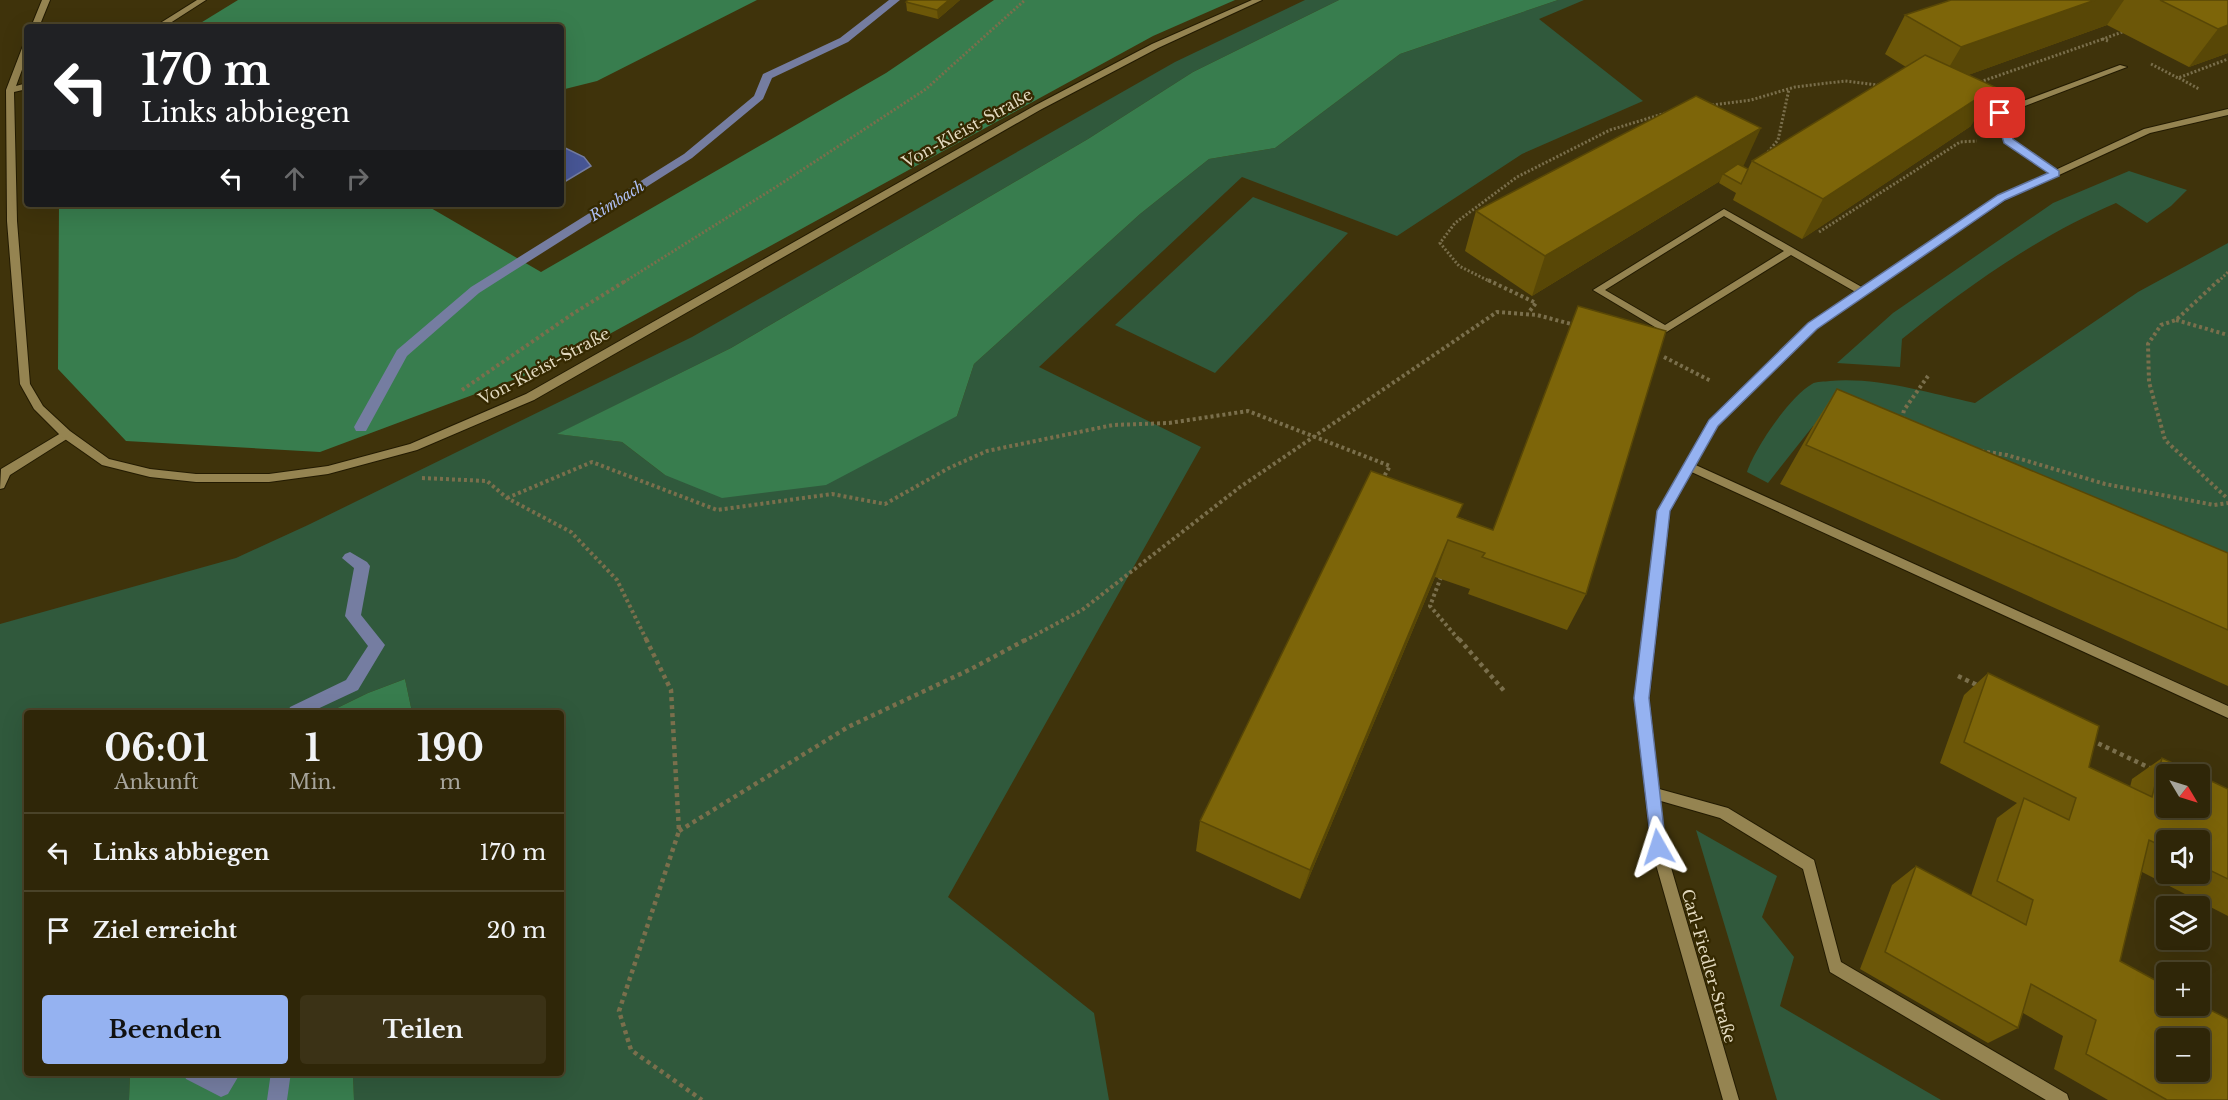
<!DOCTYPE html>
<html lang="de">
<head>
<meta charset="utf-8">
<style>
	:root { --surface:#2f2608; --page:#3b3216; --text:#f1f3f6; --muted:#a7a59c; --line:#4a4329; --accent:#95b2f1 }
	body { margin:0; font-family:"Libre Baskerville",serif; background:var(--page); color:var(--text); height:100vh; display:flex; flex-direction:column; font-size:22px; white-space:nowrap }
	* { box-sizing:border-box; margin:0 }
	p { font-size:20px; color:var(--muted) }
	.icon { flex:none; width:33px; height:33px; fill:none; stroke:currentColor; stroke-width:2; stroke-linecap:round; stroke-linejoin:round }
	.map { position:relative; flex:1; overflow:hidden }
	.side { position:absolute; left:24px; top:710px; width:540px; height:366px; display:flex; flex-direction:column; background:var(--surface); border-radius:6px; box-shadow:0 6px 24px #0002,0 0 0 2px var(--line) }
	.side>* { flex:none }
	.top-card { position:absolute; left:24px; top:24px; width:540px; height:183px; border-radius:6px; box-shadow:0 6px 24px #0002,0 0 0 2px var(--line); background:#202124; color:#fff; overflow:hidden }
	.needle { width:39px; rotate:128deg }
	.tools { position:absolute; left:2156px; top:764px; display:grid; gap:12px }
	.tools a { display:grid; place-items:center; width:54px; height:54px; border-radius:6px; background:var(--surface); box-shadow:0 6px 24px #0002,0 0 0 2px var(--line); font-size:30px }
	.pin { position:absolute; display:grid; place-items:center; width:51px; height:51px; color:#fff; margin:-26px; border-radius:12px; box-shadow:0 3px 9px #0006 }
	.me { position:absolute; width:66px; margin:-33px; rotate:354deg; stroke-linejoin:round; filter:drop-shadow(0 0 4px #0008) }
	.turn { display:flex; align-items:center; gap:21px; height:126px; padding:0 18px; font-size:27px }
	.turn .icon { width:78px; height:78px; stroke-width:2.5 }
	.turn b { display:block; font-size:42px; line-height:51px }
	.lanes { display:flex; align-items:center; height:57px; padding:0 18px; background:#0003; justify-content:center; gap:30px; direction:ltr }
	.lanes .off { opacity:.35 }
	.eta { display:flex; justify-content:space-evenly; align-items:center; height:102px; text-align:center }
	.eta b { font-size:36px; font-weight:700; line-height:42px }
	.cta { display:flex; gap:12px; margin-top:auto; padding:12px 18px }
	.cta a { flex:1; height:69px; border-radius:6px; background:var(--accent); color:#111; font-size:24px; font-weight:700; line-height:69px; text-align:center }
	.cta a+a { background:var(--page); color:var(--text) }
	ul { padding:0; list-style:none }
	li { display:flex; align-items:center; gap:18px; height:78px; padding:0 18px; border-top:2px solid var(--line) }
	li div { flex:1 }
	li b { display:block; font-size:22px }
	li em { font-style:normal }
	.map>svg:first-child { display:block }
	.green { fill:#30593c }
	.forest { fill:#387d4e }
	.water { fill:#475695; stroke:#757da1; stroke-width:1.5 }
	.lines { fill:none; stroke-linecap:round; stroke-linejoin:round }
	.stream { fill:#757da1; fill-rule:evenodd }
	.service-casing { stroke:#231b02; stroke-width:2 }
	.minor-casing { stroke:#231b02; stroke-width:2 }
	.path-far2 { stroke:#7a6f4c; stroke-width:3; stroke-dasharray:2 2; stroke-linecap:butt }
	.path-far1 { stroke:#7a6f4c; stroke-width:4; stroke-dasharray:3 3; stroke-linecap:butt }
	.path { stroke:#7a6f4c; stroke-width:4.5; stroke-dasharray:4 4; stroke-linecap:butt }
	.service { fill:#958451; fill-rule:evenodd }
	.minor { fill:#958451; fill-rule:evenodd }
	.wall { fill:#6c5708; fill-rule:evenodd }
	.shaded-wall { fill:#584706 }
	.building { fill:#7d6509; stroke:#584706; stroke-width:1.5; fill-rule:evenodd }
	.route { fill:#95b2f1; stroke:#61749d; stroke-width:1.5 }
	.labels { text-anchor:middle; stroke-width:4.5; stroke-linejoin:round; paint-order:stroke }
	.far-water-label { font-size:15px; font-style:italic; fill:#adbef4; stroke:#352901 }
	.street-label { font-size:16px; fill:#e1d8be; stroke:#352901 }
</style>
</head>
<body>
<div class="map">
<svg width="2228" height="1100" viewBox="0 0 2228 1100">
	<rect width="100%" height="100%" fill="#3f330b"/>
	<path class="green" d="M1305,0H1339L1193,72L1088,139L731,348L558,434L622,442L665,475L957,416L974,364L1140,214L1209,159L1275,148L1400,54L1558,0H1584L1539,19L1643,101L1522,154L1397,236L1242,177L1039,367L1201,447L948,897L1094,1013L1109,1100H354L353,1073L561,1072V712H412L405,679L368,693L329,712H27V1072L130,1073L129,1100H0V624L236,558L308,525L692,337L1175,62Z
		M2129,171L2187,190L2171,206L2147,223L2116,203C2038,236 1968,286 1902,339L1900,367L1837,363L1893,313L2053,203Z
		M1253,197L1348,233L1215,373L1115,325Z
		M2228,243V604L1813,426L1768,483L1747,472C1755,448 1790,396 1812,384C1816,381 1825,382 1830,381C1879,377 1927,393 1975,403L2138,292Z
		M1696,830L1777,876L1762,917L1794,957L1780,1006L1941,1100H1777Z"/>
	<path class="forest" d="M238,0H757L597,81L561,90V27H194Z
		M994,0H1235L1153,36L553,365L320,452L126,441L58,369L59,204H424L541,272L886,73Z
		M1339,0H1558L1400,54L1275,148L1209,159L1140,214L974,364L957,416L826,485L722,498L665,475L622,442L557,434L731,348L1088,139L1193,72Z
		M405,679L412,712H329L368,693Z
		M130,1073H353L354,1100H129Z"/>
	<path class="water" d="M561,146L584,157L591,166L561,184Z"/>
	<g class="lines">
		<path class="stream" d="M889,0H900L848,42L772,78L763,99L692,158L479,293L407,356L366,431H356L354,427L397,350L471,287L684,154L754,96L763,74L840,38Z
			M350,552L367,562L370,566L361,615L385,645L358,690L311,712H288L290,707L346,680L368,646L345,616L354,568L342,558L345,554Z
			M183,1072H241L228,1094L221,1097L186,1079Z
			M271,1072H291L287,1100H267Z"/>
		<defs>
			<path id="service" d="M2120,65L2127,67L2004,114L2012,140L2058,171V175H2052L2005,143L1995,113L1996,111Z
				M1724,209L1867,290L1868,292L1867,294H1859L1791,255L1665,333L1593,290ZM1724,216L1784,251L1665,325L1605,290Z
				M66,430L72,434L70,437L10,475L4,488L0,489L1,469Z
				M1689,462L2228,706V718L1685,469L1683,466Z
				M1652,787L1728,808L1814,860L1841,962L2067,1094L2069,1100H2046L1830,972L1803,869L1720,818L1647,797L1645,793L1647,789Z"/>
			<path id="minor" d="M42,0H50L39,27H31Z
				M197,0H206L164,27H154Z
				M1252,0H1262L1158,48L1040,110L534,400L417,450L328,474L269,482H196L150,477L102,465L62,437L34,409L20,384L7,221L6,90L24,43H27V56L16,86L27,83V89L14,92L17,221L30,384L43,406L70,431L109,459L150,469L196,474H269L328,466L410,444L526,394L1034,106L1152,44Z
				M2228,109V115L2150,133L2005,200L1816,328L1717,426L1670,511L1649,698L1665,847L1739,1100H1723L1651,847L1635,698L1658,511L1709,420L1808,324L1999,196L2144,129Z"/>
		</defs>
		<use href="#service" class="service-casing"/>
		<use href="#minor" class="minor-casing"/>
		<path class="path-far2" d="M2108,41L2103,39L2125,31
			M2151,64L2178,78L2228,59
			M2179,78L2199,89
			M1980,82L2103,39
			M1712,105L1751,100L1795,87L1845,81L1878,85
			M1768,152L1778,140L1789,89
			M1819,232L1960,142L1977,141
			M624,282L776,187L926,89L1025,0
			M1491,282L1459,266L1440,243L1455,223L1517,177L1610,130L1669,112
			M2218,282L2228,272"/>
		<path class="path-far1" d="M1488,280L1536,303L1529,312
			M2219,280L2176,320L2161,325L2148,344L2149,382L2165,440L2228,499
			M2176,320L2228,335
			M1664,357L1711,381
			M462,390L574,313L627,280
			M1902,419L1904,410L1928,376
			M1981,451L2007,455L2105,484L2214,505L2228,503
			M422,478L487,481L507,498L571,532L617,580L647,641
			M507,498L592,462L717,510L832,494L885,504L949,468L987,451L1113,425L1169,423L1248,411L1390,466L1382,480
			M1441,577L1430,606L1460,641
			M1024,641L1082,610L1240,487L1497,312L1537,315L1575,325"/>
		<path class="path" d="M646,639L671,690L679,831L619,1011L631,1050L702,1100
			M1459,639L1505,692
			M1958,676L1979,686
			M2091,740L2152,769
			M679,831L848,727L971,669L1027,639"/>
		<use href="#service" class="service"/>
		<use href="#minor" class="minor"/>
	</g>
	<path class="wall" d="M960,0L938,19L907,11L906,2Z
		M1951,0H2228V53L2189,67L2107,25L1968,75L1971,126L1802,239L1733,200L1736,193L1719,183L1720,181L1532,296L1465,251L1476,211L1743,166L1748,169L1752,161L1906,67L1885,54L1905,15Z
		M1563,345L1586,594L1567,630L1468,594L1470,589L1435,577L1300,899L1196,851L1200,821L1459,517L1493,530Z
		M1837,389L2228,553V686L1780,484L1812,428Z
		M1988,673L2089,767L2130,787L2132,779L2162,758L2228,789V916L2142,872L2120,961L2228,1100H2108L2054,1069L2063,1036L2023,1013L2018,1028L1988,1043L1860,969L1892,885L1916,866L1971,896L1997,818L2017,803L1940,763L1964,695ZM2166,840H2199V873H2166Z"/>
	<path class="shaded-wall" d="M949,0H960L938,19L937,10Z
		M2095,0H2124L2107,25L1938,86L1961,47Z
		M2228,25V53L2189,67L2218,29Z
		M1995,87L1971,126L1802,239L1823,199Z
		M1761,128L1743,167L1723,174L1720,181L1532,296L1545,256Z
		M1448,540L1435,577L1300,899L1310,870Z"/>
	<path class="building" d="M908,0H949L937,10L906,2Z
		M1951,0H2095L1961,47L1905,15Z
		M2160,0H2228V25L2218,29Z
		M1925,55L1995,87L1823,199L1752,161Z
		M1696,96L1761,128L1545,256L1476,211Z
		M1738,164L1748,169L1741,184L1723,174Z
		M1578,306L1666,331L1586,594L1482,557L1485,553L1448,540L1310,870L1200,821L1371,471L1463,504L1457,517L1493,530Z
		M1837,389L2228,553V630L1806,445Z
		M1988,673L2099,726L2089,767L2152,797L2162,758L2196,774H2166V807H2199V775L2228,789V879L2199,865V840H2166V848L2149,840L2120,961L2166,986V1005H2199V1004L2228,1019V1100H2167L2086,1054L2096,1020L2031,984L2018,1028L1885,952L1916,866L2026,925L2033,900L1997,881L2024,798L2069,820L2076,798L1964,742ZM2166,1038H2199V1071H2166Z"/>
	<path class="route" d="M2000,110L2004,113L2013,139L2059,171V176L2005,200L1817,329L1718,426L1670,511L1649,698L1666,847L1663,852L1658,854L1652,852L1634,698L1657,511L1709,420L1808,323L1998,195L2048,173L2004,143L1995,113Z"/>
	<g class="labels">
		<g class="far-water-label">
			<text transform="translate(617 201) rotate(-32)" y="5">Rimbach</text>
		</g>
		<g class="street-label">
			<text transform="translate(967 128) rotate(-29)" y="6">Von-Kleist-Straße</text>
			<text transform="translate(544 366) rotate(-28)" y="6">Von-Kleist-Straße</text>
			<text transform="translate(1709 966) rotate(74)" y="6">Carl-Fiedler-Straße</text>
		</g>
	</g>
</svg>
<div class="tools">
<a><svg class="needle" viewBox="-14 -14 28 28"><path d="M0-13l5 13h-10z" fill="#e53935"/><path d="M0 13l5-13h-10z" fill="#a7a59c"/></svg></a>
<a><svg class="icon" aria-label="sound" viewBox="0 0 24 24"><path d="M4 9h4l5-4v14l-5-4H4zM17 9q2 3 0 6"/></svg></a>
<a><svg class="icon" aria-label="layers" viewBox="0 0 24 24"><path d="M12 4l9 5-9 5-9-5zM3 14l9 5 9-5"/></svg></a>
<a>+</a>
<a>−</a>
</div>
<div class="pin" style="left:2000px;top:113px;background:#d93025"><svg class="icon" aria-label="arrive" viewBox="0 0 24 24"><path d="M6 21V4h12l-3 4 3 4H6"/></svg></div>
<svg class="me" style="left:1658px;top:847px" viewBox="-20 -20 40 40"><path d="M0-17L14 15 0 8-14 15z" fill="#95b2f1" stroke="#fff" stroke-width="4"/></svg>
<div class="top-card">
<div class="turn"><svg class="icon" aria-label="left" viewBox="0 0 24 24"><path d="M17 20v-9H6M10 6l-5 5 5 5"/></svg><div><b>170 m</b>Links abbiegen</div></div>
<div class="lanes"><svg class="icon" aria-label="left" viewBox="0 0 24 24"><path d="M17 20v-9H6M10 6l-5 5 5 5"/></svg><svg class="icon off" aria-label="ahead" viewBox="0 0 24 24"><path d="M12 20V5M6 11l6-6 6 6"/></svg><svg class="icon off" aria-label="right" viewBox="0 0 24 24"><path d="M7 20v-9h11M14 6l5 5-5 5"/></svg></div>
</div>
<section class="side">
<div class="eta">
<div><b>06:01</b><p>Ankunft</p></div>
<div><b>1</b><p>Min.</p></div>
<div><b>190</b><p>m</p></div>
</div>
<ul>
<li><svg class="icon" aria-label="left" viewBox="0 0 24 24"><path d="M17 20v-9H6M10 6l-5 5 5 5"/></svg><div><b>Links abbiegen</b></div><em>170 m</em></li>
<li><svg class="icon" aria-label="arrive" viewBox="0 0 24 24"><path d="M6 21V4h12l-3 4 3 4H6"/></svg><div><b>Ziel erreicht</b></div><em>20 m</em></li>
</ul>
<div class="cta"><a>Beenden</a><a>Teilen</a></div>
</section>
</div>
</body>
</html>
